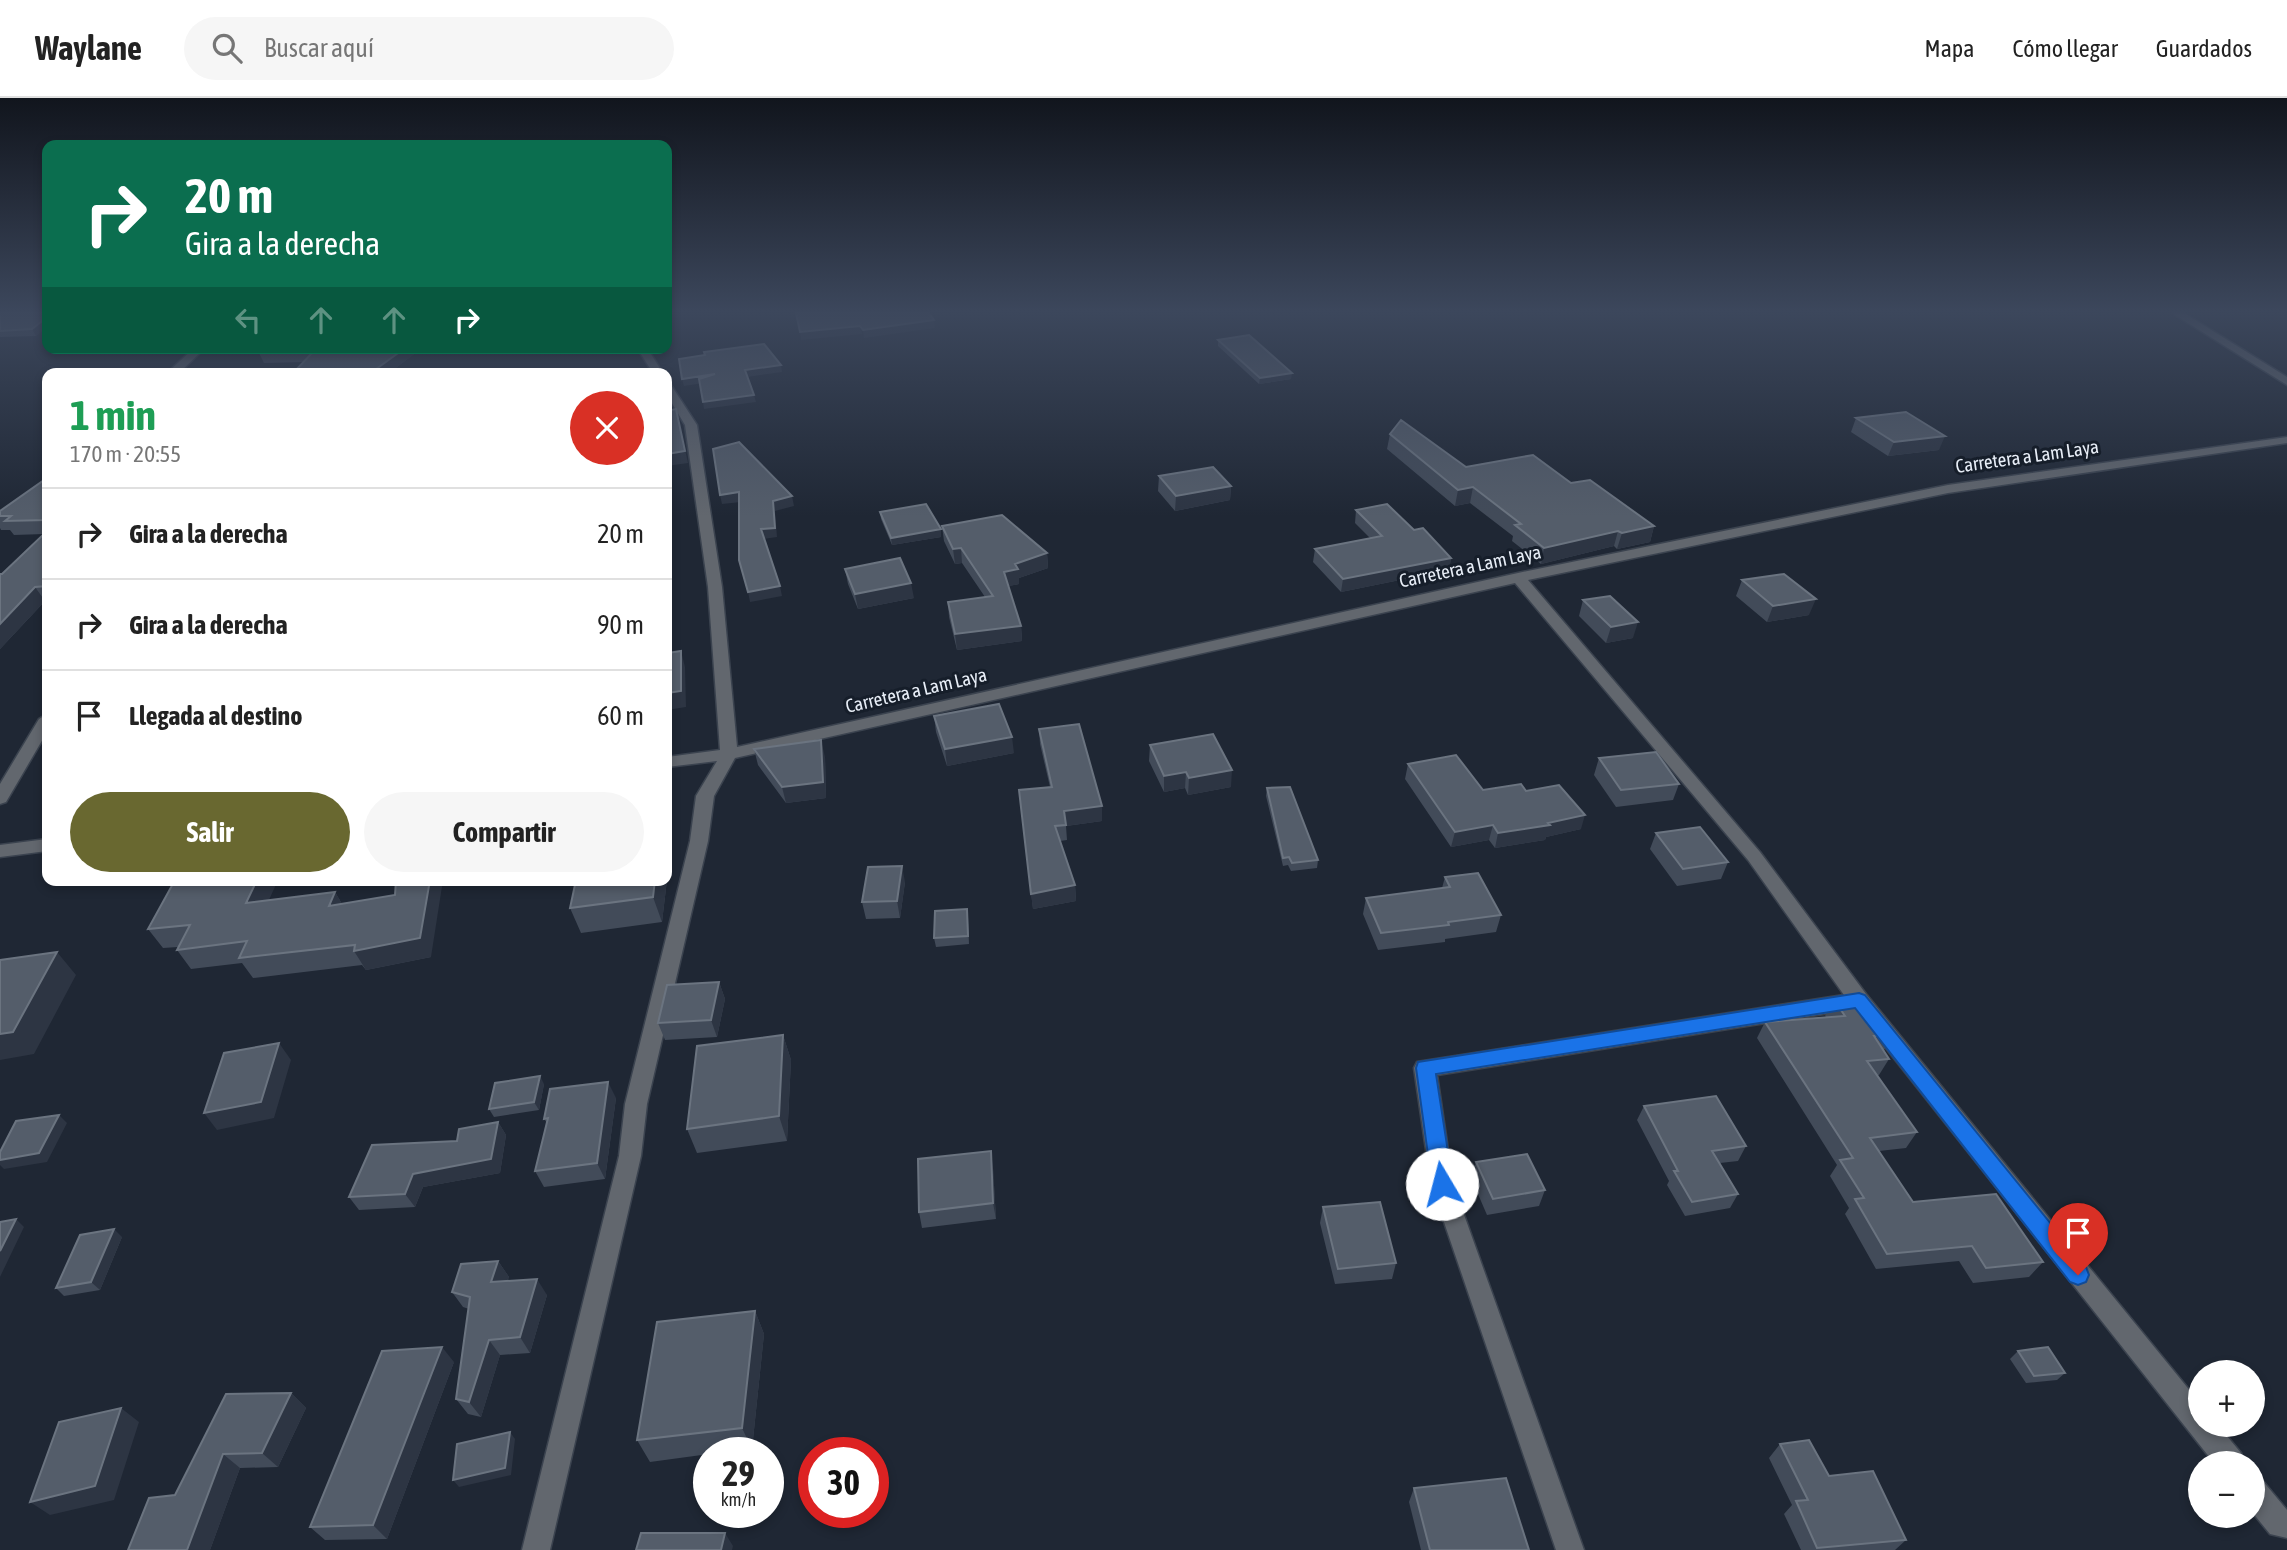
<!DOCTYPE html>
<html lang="es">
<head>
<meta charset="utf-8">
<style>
	:root { --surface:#fff; --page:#f6f6f6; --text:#222; --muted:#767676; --line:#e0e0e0; --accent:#696830 }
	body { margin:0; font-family:"Asap Condensed",sans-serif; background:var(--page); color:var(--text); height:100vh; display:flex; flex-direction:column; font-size:26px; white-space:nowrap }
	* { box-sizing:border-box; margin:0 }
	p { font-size:23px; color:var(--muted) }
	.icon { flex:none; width:38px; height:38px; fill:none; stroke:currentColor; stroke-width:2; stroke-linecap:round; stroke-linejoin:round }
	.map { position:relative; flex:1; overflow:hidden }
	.drawer { position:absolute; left:42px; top:270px; width:630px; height:518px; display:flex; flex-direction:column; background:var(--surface); border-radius:14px; box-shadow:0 4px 10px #0003 }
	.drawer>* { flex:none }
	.top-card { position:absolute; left:42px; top:42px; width:630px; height:214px; border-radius:14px; box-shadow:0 4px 10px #0003; background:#0b6e4f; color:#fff; overflow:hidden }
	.buttons { position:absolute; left:2188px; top:1262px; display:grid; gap:14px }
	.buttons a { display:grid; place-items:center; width:77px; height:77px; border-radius:50%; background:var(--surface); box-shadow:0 4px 10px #0003; font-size:35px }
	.speed { position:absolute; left:693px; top:1339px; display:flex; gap:14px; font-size:35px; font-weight:700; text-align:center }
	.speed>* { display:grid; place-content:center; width:91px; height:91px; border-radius:50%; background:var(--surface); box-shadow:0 4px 10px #0003; line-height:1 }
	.speed small { font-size:18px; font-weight:400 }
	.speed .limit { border:10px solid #d22; background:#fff; color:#111 }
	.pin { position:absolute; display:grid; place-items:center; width:60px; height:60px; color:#fff; margin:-72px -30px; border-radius:50% 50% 50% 0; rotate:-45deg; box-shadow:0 0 7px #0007 }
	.pin .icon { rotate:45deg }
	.me { position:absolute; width:77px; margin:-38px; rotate:352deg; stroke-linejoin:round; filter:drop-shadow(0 0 5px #0008) }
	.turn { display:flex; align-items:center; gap:24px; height:147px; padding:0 28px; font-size:32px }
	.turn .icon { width:91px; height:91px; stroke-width:2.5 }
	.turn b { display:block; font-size:49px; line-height:60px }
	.lanes { display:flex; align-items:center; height:66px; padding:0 28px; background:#0003; justify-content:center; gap:35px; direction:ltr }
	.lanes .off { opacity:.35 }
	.round { display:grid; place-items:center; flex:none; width:74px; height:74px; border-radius:37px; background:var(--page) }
	.head { display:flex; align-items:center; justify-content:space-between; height:119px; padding:0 28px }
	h1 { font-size:42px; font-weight:700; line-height:52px; color:#1e9e55 }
	.action { display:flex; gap:14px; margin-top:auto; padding:14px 28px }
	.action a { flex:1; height:80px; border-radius:42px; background:var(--accent); color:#fff; font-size:28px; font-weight:700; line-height:80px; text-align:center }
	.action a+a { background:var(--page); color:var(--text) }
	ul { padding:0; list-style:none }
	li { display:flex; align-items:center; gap:21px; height:91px; padding:0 28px; border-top:2px solid var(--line) }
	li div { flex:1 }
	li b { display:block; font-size:26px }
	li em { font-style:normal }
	header { display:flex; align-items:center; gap:42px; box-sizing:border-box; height:98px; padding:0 35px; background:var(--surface); border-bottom:2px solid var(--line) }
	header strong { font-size:33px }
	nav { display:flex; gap:38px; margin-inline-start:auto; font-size:24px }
	.search { width:490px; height:63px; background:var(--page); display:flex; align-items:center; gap:18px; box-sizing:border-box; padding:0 24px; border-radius:38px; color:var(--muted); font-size:26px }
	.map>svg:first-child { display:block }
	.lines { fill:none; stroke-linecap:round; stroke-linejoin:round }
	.minor-casing { stroke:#3b434f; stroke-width:3 }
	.minor { fill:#62676e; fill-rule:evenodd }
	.wall { fill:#424b59 }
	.shaded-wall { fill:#2d3543 }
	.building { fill:#545d6a; stroke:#6b7480; stroke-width:2 }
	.route { fill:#1a73e8; stroke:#114b97; stroke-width:2 }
	.labels { text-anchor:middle; stroke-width:6; stroke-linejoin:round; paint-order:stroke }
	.far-street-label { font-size:19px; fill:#e8eef7; stroke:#161e2a }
</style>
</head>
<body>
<header>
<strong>Waylane</strong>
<div class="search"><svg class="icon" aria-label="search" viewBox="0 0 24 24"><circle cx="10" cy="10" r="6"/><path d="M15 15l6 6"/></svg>Buscar aquí</div>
<nav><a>Mapa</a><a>Cómo llegar</a><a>Guardados</a></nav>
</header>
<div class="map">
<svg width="2287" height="1452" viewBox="0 0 2287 1452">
	<rect width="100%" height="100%" fill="#1f2734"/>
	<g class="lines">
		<defs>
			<path id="minor" d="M2172,215H2184L2287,279V287Z
				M194,250H205L179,275H167Z
				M637,250H647L663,275H653Z
				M667,286L671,287L697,327L722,489L737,649L1518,475L1948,387L2287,339V345L1948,395L1528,482L1760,754L1866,896L2200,1305V1326H2217L2241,1355L2245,1365H2214L1855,911L1437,977L1453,1086L1584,1452H1556L1431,1086L1414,970L1417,964L1844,897L1748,762L1515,485L735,660L714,698L708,743L647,1006L641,1058L550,1452H522L619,1058L625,1006L690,743L696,698L717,663L667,669V659L720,652L708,489L685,327L667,297Z
				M47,616V634L6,704L0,706V686L39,621Z
				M47,741V753L0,759V747Z
				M2252,1378L2262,1382L2287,1412V1440L2270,1436L2252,1414Z"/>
		</defs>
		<use href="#minor" class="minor-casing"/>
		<use href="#minor" class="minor"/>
	</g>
	<path class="wall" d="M0,215H47V229L36,238L0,239Z
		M1218,242L1291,281L1259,286L1218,248Z
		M260,250H422L389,275H293L304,264L264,265L259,255L262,252Z
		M1856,320L1939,352L1888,358L1851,334Z
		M1390,336L1466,369L1571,385L1654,428L1650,444L1617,451L1614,448L1541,466L1512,443L1513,438L1470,405L1455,408L1387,351Z
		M1159,378L1231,388L1230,402L1175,413L1158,393Z
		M47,380V503H45L0,551V476H2L44,436L14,437L10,432H1L0,430V413Z
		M1356,412L1414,432L1451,460L1449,472L1341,494L1313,464L1315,451L1370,440L1355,425Z
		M880,414L941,431V439L892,447L881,421Z
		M942,428L1047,455L1048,470L1019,480V486L1008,488L1021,528L1022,543L957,552L949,519L948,504L985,499L962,465L955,466L944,443Z
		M845,471L914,500L858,511L848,486Z
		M1742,482L1809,517L1767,524L1736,498Z
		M1583,502L1633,540L1606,545L1579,518Z
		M934,618L1014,655L947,668L936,634Z
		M1039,631L1102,708V723L1066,728L1067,742L1060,743L1075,787L1076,803L1033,811L1019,692L1050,689L1040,646Z
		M1150,647L1231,689L1188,697L1185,690L1164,694L1149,663Z
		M754,651L825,659L826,700L786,705L758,667Z
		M1599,660L1679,686L1673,702L1616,709L1594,677Z
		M1408,666L1483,692L1526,693L1581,731L1546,739L1545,742L1495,750L1489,742L1451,749L1405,681Z
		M1267,690L1318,762L1317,770L1291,773L1288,767L1283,768L1266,698Z
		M1656,735L1728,764L1721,781L1677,788L1650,751Z
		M671,748L662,824L581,835L570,810Z
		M1445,779L1501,817L1496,834L1445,841V844L1378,852L1363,816L1366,800L1442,790Z
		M905,784L900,820L866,821L862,804Z
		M335,794L342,806L431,859L366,872L362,867L253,880L242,865L191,871L177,852L178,849L163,850L148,831L269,802Z
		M968,819L969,846L936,849L934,840Z
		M719,884L725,901L717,939L665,942L658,925Z
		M1834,902L1894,937L1884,952L1889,961L1879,977L1877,978L1917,1034L1906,1050L1879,1053L1913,1104L2043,1164L2029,1179L1973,1185L1959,1163L1876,1171L1845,1116L1849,1110L1830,1078L1837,1067L1757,940L1765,924L1826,919L1825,918Z
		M783,937L791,962L787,1043L697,1055L687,1031Z
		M544,986L539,1012L494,1019L489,1011Z
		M616,1000L605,1081L544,1089L535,1073L547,1025L544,1021Z
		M1644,1008L1746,1048L1738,1063L1720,1065L1738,1096L1730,1110L1685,1118L1667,1087L1669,1083L1637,1022Z
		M498,1024L506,1037L500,1075L423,1089L415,1109L359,1112L349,1099L457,1043Z
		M1476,1064L1545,1092L1539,1108L1487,1117L1471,1080Z
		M993,1070L996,1121L922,1130L919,1114Z
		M1323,1109L1396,1165L1392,1181L1335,1186L1320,1125Z
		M122,1139L100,1192L64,1198L56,1190Z
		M498,1163L509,1179L507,1183L547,1197L530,1255L500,1257L481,1319L468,1316L456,1301L469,1211L463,1209L452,1194Z
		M755,1213L764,1236L752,1351L725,1354H709V1356L650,1364L637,1342Z
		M2018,1253L2065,1275L2057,1282L2026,1285L2010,1261Z
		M454,1264L387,1441L325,1442L310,1429Z
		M291,1295L306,1310L278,1369L240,1370L210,1452L175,1397Z
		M1780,1346L1829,1378L1906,1442L1895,1452H1801L1784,1416L1792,1407L1769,1360Z
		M1414,1390L1529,1452H1421L1409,1404Z"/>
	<path class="shaded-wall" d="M47,219V229L36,238L32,231Z
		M934,222L935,230L864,240L863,232Z
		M860,228L862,236L801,242L800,234Z
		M405,250H422L389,275H372Z
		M781,267L782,274L747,279L745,272Z
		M1292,275L1291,281L1259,286L1260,280Z
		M715,276L717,283L684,288L682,281Z
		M754,297L756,304L704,311L703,304Z
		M676,311L688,365L667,368V356Z
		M1945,338L1939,352L1888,358L1894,344Z
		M1231,388L1230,402L1175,413L1176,398Z
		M1473,389L1470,405L1455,408L1458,392Z
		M739,394L741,404L722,406L720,397Z
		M792,398L794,408L775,413L777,439L763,441L761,431L773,403Z
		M1654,428L1650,444L1617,451L1622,435Z
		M941,431V439L892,447L891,440Z
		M1618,433L1614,448L1541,466L1544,450Z
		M961,450L962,465L955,466L953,451Z
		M1047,455L1048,470L1019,480V486L1005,489L1004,474L1015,466Z
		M1451,460L1449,472L1341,494L1343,481Z
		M911,485L914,500L858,511L855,496Z
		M780,488L782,498L750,504L748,494Z
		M35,489L45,503L0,551V526Z
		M1816,501L1809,517L1767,524L1773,508Z
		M1638,524L1633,540L1606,545L1611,529Z
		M1021,528L1022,543L957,552L955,536Z
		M681,553L685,569L686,609L667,612V595Z
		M1012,639L1014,655L947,668L945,651Z
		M821,642L825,659L826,700L786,705L782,689Z
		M1232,672L1231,689L1188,697L1189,680Z
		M1186,674L1185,690L1164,694V678Z
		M1102,708V723L1066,728L1064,713Z
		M1585,717L1581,731L1546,739L1545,742L1495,750L1498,735Z
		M1493,727L1489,742L1451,749L1455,734Z
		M667,735L671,748L662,824L653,799L655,782H667Z
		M902,768L905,784L900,820L897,803Z
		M257,782H278L259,824L246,805Z
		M430,782H443L431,859L366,872L354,853Z
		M1075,787L1076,803L1033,811L1031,796Z
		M335,794L346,813L329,808Z
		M57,854L76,877L34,956L0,962V936Z
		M719,884L725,901L717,939L711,922Z
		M783,937L791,962L787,1043L779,1018Z
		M279,945L291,962L274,1020L217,1032L204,1015Z
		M540,978L544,986L539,1012L534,1004Z
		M608,984L616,1000L605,1081L597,1065Z
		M59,1017L67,1025L47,1064L4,1071L0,1067V1062Z
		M498,1024L506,1037L500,1075L423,1089L415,1109L405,1096L413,1076Z
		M991,1053L993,1070L996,1121L993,1105Z
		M16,1121L24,1129L0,1179V1153Z
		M114,1131L122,1139L100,1192L91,1184Z
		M498,1163L509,1179L502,1200L491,1184Z
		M537,1181L547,1197L530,1255L520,1239Z
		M755,1213L764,1236L752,1351L742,1330Z
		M489,1242L500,1257L481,1319L469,1304Z
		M442,1249L454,1264L387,1441L373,1427Z
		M291,1295L306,1310L278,1369L262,1355Z
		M121,1310L139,1324L114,1402L50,1417L30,1404Z
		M510,1334L515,1341L511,1377L459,1389L453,1382Z
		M223,1356L240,1370L210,1452H187Z
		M725,1435L733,1448L732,1452H721Z"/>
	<path class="building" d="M0,215H47V219L32,231L0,233Z
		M796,215H929L934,222L863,232L860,228L800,234Z
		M1249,237L1292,275L1260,280L1218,242Z
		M764,246L781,267L745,272L754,297L703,304L699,281L715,276L682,281L679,261L705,257L704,254Z
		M263,250H405L372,274L354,275H293L314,253L259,255Z
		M676,311L685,353L667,356V313Z
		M1906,314L1945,338L1894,344L1856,320Z
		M1401,322L1466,369L1533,357L1571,385L1590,382L1654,428L1622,435L1618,433L1544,450L1515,427L1521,426L1473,389L1458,392L1390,336Z
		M739,344L792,398L773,403L775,430L761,431L780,488L748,494L739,462V394L720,397L713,351Z
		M1213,369L1231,388L1176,398L1159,378Z
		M47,380V422L5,423L11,418H0V413Z
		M926,406L941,431L891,440L880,414Z
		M1387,406L1414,432L1423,430L1451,460L1343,481L1315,451L1382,438L1356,412Z
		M1002,417L1047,455L1015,466L1018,471L1004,474L1021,528L955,536L948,504L993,498L961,450L953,451L942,428Z
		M47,433V488L35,489L0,526V476H2Z
		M900,460L911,485L855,496L845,471Z
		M1784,476L1816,501L1773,508L1742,482Z
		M1610,498L1638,524L1611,529L1583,502Z
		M681,553V593L667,595V555Z
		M999,606L1012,639L945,651L934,618Z
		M1079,626L1102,708L1064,713L1066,727L1055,728L1075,787L1031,796L1019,692L1052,689L1039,631Z
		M1213,636L1232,672L1189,680L1186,674L1164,678L1150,647Z
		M821,642L823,684L782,689L754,651Z
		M1656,654L1679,686L1621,692L1599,660Z
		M1456,657L1483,692L1521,686L1526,693L1559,687L1585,717L1548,725L1550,727L1498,735L1493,727L1455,734L1408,666Z
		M1290,689L1318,762L1292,765L1289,759L1283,760L1267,690Z
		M1700,729L1728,764L1683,771L1656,735Z
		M902,768L897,803L862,804L868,769Z
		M1478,775L1501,817L1448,824L1449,827L1381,835L1366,800L1450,789L1445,779Z
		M175,782H257L246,805L335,794L329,808L395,797L396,782H430L420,840L354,853L355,847L239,860L247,843L177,852L190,827L148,831Z
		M576,782H655L653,799L570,810Z
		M967,811L968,838L934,840L935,813Z
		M57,854L13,934L0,936V862Z
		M719,884L711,922L658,925L667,887Z
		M1862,898L1894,937L1874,938L1889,961L1867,963L1917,1034L1870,1040L1913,1104L1996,1096L2043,1164L1986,1170L1972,1148L1887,1156L1855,1101L1864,1100L1840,1062L1853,1060L1765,924L1845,918L1834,902Z
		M783,937L779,1018L687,1031L697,948Z
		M279,945L261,1004L204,1015L224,955Z
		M540,978L534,1004L489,1011L495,985Z
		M608,984L597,1065L535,1073L548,1020L544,1021L550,991Z
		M1716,998L1746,1048L1712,1053L1738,1096L1692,1104L1674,1073H1678L1644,1008Z
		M59,1017L39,1055L0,1062V1054L16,1023Z
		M498,1024L491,1061L413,1076L405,1096L349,1099L372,1047L457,1043L459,1031Z
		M991,1053L993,1105L919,1114L918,1061Z
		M1527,1056L1545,1092L1493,1101L1476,1064Z
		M1380,1104L1396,1165L1338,1171L1323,1109Z
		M16,1121L0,1153V1124Z
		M114,1131L91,1184L56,1190L80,1137Z
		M498,1163L491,1184L537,1181L520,1239L489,1242L469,1304L456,1301L470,1199L452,1194L461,1166Z
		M755,1213L742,1330L637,1342L657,1224Z
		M442,1249L373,1427L310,1429L382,1253Z
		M2048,1249L2065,1275L2034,1278L2018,1253Z
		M291,1295L262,1355L223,1356L187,1452H128L149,1400L175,1397L226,1296Z
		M121,1310L95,1388L30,1404L59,1324Z
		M510,1334L505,1370L453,1382L457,1346Z
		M1809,1342L1829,1378L1873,1373L1906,1442L1817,1450L1796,1403L1808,1402L1780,1346Z
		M1506,1380L1529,1452H1430L1414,1390Z
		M641,1435H725L721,1452H636Z"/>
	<linearGradient id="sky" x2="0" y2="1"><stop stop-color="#11151d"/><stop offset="0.51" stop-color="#3c475c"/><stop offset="1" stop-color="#3c475c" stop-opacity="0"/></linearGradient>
	<rect width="2287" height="418" fill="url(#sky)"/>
	<path class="route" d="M1859,895L1865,897L2086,1169L2089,1177L2086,1184L2078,1187L2070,1184L1855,910L1436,976L1453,1086L1450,1092L1442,1095L1435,1092L1432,1086L1416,970L1418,964Z"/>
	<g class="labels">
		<g class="far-street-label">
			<text transform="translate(2027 358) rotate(-8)" y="7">Carretera a Lam Laya</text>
			<text transform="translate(1470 468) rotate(-12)" y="7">Carretera a Lam Laya</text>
			<text transform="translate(916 592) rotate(-13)" y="7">Carretera a Lam Laya</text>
		</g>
	</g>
</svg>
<div class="buttons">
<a>+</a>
<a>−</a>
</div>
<div class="speed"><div>29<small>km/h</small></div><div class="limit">30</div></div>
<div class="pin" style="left:2078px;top:1177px;background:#d93025"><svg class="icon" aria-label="arrive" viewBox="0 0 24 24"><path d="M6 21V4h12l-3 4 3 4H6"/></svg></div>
<svg class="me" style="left:1442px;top:1086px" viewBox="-20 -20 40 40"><circle r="19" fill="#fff"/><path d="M0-13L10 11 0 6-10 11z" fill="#1a73e8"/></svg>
<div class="top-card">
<div class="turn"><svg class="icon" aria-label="right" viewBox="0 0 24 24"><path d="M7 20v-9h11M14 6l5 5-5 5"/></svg><div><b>20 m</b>Gira a la derecha</div></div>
<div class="lanes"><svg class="icon off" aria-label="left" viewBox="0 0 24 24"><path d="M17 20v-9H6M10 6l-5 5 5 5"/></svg><svg class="icon off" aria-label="ahead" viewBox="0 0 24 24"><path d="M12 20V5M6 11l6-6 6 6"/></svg><svg class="icon off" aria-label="ahead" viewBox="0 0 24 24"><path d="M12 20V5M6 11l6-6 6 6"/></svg><svg class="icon" aria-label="right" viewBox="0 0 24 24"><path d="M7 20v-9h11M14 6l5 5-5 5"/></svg></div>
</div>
<section class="drawer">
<div class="head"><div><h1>1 min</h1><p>170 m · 20:55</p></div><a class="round" style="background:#d93025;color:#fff"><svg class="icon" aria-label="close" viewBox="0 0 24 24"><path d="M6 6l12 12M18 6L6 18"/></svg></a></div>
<ul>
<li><svg class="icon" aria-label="right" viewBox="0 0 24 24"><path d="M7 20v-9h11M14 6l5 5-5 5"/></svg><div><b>Gira a la derecha</b></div><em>20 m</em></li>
<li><svg class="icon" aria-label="right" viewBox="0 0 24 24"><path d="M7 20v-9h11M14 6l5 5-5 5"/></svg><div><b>Gira a la derecha</b></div><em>90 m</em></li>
<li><svg class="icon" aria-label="arrive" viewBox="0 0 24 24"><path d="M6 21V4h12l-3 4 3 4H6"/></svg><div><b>Llegada al destino</b></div><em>60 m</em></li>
</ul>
<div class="action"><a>Salir</a><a>Compartir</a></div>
</section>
</div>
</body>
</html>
